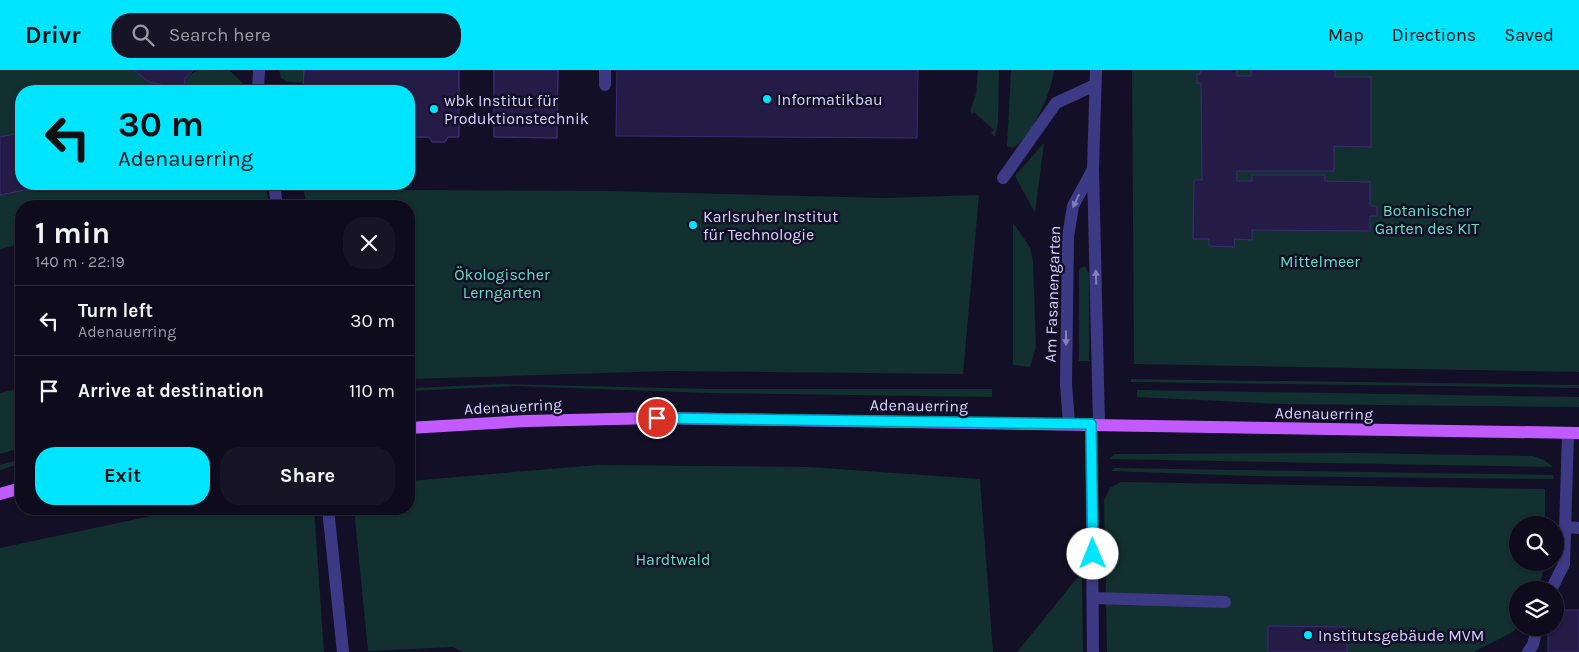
<!DOCTYPE html>
<html lang="en">
<head>
<meta charset="utf-8">
<style>
	:root { --surface:#0e0b1c; --page:#171425; --text:#f1f3f6; --muted:#9b9ba3; --line:#2e2b3b; --accent:#00e5ff }
	body { margin:0; font-family:Karla,sans-serif; background:var(--page); color:var(--text); height:100vh; display:flex; flex-direction:column; font-size:19px; white-space:nowrap }
	* { box-sizing:border-box; margin:0 }
	p { font-size:16px; color:var(--muted) }
	.icon { flex:none; width:28px; height:28px; fill:none; stroke:currentColor; stroke-width:2; stroke-linecap:round; stroke-linejoin:round }
	.map { position:relative; flex:1; overflow:hidden }
	.drawer { position:absolute; left:15px; top:130px; width:400px; height:315px; display:flex; flex-direction:column; background:var(--surface); border-radius:20px; box-shadow:0 1px 4px #0004,0 0 0 1px var(--line) }
	.drawer>* { flex:none }
	.banner { position:absolute; left:15px; top:15px; width:400px; height:105px; border-radius:20px; box-shadow:0 1px 4px #0004,0 0 0 1px var(--line); background:#00e5ff; color:#111; overflow:hidden }
	.controls { position:absolute; left:1509px; top:446px; display:grid; gap:10px }
	.controls a { display:grid; place-items:center; width:55px; height:55px; border-radius:50%; background:var(--surface); box-shadow:0 1px 4px #0004,0 0 0 1px var(--line); font-size:25px }
	.pin { position:absolute; display:grid; place-items:center; width:42px; height:42px; color:#fff; margin:-21px; border:2px solid #fff; border-radius:50%; box-shadow:0 1px 5px #0007 }
	.me { position:absolute; width:55px; margin:-28px; rotate:359deg; stroke-linejoin:round; filter:drop-shadow(0 0 4px #0008) }
	.turn { display:flex; align-items:center; gap:18px; height:105px; padding:0 20px; font-size:22px }
	.turn .icon { width:65px; height:65px; stroke-width:2.5 }
	.turn b { display:block; font-size:35px; line-height:42px }
	.round { display:grid; place-items:center; flex:none; width:52px; height:52px; border-radius:20px; background:var(--page) }
	.summary { display:flex; align-items:center; justify-content:space-between; height:85px; padding:0 20px }
	h1 { font-size:30px; font-weight:700; line-height:38px }
	.cta { display:flex; gap:10px; margin-top:auto; padding:10px 20px }
	.cta a { flex:1; height:58px; border-radius:20px; background:var(--accent); color:#111; font-size:20px; font-weight:700; line-height:58px; text-align:center }
	.cta a+a { background:var(--page); color:var(--text) }
	ul { padding:0; list-style:none }
	li { display:flex; align-items:center; gap:15px; height:70px; padding:0 20px; border-top:1px solid var(--line) }
	li div { flex:1 }
	li b { display:block; font-size:19px }
	li em { font-style:normal }
	header { display:flex; align-items:center; gap:30px; box-sizing:border-box; height:70px; padding:0 25px; background:var(--accent); color:#111 }
	header strong { font-size:24px }
	nav { display:flex; gap:28px; margin-inline-start:auto; font-size:18px }
	.search { width:350px; height:45px; background:var(--page); display:flex; align-items:center; gap:12px; box-sizing:border-box; padding:0 18px; border-radius:20px; color:var(--muted); font-size:19px }
	.map>svg:first-child { display:block }
	.green { fill:#12302f }
	.building { fill:#241b47; stroke:#3b2d73 }
	.lines { fill:none; stroke-linecap:round; stroke-linejoin:round }
	.minor { stroke:#3d3a85; stroke-width:12 }
	.major { stroke:#c25bff; stroke-width:12 }
	.oneway { fill:#837fbc }
	.route-casing { stroke:#0095a6; stroke-width:12 }
	.route { stroke:#00e5ff; stroke-width:9 }
	.poi-dot { fill:#00e5ff; stroke:#130f26; stroke-width:2 }
	.labels { text-anchor:middle; stroke-width:5; stroke-linejoin:round; paint-order:stroke }
	.poi-label { font-size:16px; fill:#d9d4ff; stroke:#130f26; text-anchor:start }
	.park-label { font-size:16px; fill:#5fe0c0; stroke:#130f26 }
	.street-label { font-size:16px; fill:#d9d4ff; stroke:#130f26 }
</style>
</head>
<body>
<header>
<strong>Drivr</strong>
<div class="search"><svg class="icon" aria-label="search" viewBox="0 0 24 24"><circle cx="10" cy="10" r="6"/><path d="M15 15l6 6"/></svg>Search here</div>
<nav><a>Map</a><a>Directions</a><a>Saved</a></nav>
</header>
<div class="map">
<svg width="1579" height="582" viewBox="0 0 1579 582">
	<rect width="100%" height="100%" fill="#130f26"/>
	<path class="green" d="M0,0H134L149,12L166,15V21H21V63L0,67Z
		M197,0L230,1L243,13L245,21H184L185,8Z
		M279,0H304V13L287,12L281,8Z
		M978,0H999L998,53L995,67L991,63L994,60L974,42L973,44L970,41L976,24Z
		M1011,0H1054C1053,19 1030,73 1011,78L1007,76Z
		M1132,0H1579V302L1134,294Z
		M1044,73L1035,143L1015,106Z
		M55,114H265L269,133L267,136H21V174L0,179V125Z
		M359,114H394V120L608,121L885,128L979,125L963,304L668,301L409,309V136H306L304,121L358,120Z
		M1013,153L1030,177L1033,192L1036,277L1030,297L1013,295Z
		M1085,196L1089,204V291H1079V199Z
		M1131,309L1579,315V318L1131,312Z
		M501,314L710,319H992V327L710,323L514,316L409,321L414,318Z
		M21,318V378L0,384V323Z
		M1137,320L1579,327V337L1284,334L1137,327Z
		M1358,383L1533,386L1544,390L1553,397L1109,389L1115,384Z
		M21,389V393L0,400V395Z
		M598,395L809,397L980,409L993,582H463L453,577L368,581L354,439H409V411Z
		M1114,398L1553,405L1554,409L1253,406L1111,401Z
		M1120,412L1545,419V455H1518V492L1545,493V495L1538,520H1518C1518,531 1520,545 1518,556C1516,563 1483,576 1474,582H1347V557H1268V582H1107L1104,430L1110,418Z
		M184,439H314L324,582H0V478Z
		M1082,502L1083,582H1017Z"/>
	<path class="building" d="M134,0H194L185,8L184,21H166V15L149,12Z
		M304,0H459V67H448L445,72H432L429,67H409V21H303Z
		M304,0H459V67H448L445,72H432L429,67H409V21H303Z
		M494,0H558L557,68L494,67Z
		M494,0H558L557,68L494,67Z
		M617,0H918L917,68L616,66Z
		M1201,0H1237V6H1251V0H1335V7H1371V77L1334,76V101H1237V111H1252V105H1325V111L1370,112V136H1377V146H1370V161L1252,160V170L1234,169L1235,177L1209,176V169H1193L1194,110H1202L1201,13H1197V4H1201Z
		M21,63V114H55L0,125V67Z
		M1555,540H1579V582H1548V558H1555Z
		M1268,556L1347,557V582H1268Z"/>
	<g class="lines">
		<path class="minor" d="M1096,0L1093,99L1099,354
			M605,15V0
			M258,21L259,0
			M1003,108L1056,33L1095,15
			M274,114L277,136
			M1069,354L1066,314L1068,167L1073,136L1093,99
			M1091,354L1093,582
			M328,439L343,582
			M1565,457L1579,458
			M1551,520L1564,494L1568,363
			M1093,528L1225,532
			M1528,582L1533,575L1537,558"/>
		<path class="major" d="M409,358L526,351L657,348L1579,363
			M0,424L21,418"/>
	</g>
	<defs><path id="oneway-solid" d="M-6-.8H1V-3.2L6.5 0L1 3.2V.8H-6Z" transform="scale(1.25)"/></defs>
	<g class="oneway">
		<use href="#oneway-solid" transform="translate(1076 131) rotate(115)"/>
		<use href="#oneway-solid" transform="translate(1096 207) rotate(-92)"/>
		<use href="#oneway-solid" transform="translate(1066 268) rotate(90)"/>
	</g>
	<g class="lines">
		<defs>
			<path id="route" d="M657,348L1091,354L1093,484"/>
		</defs>
		<use href="#route" class="route-casing"/>
		<use href="#route" class="route"/>
	</g>
	<g class="poi-dot">
		<circle cx="767" cy="29" r="5"/>
		<circle cx="434" cy="39" r="5"/>
		<circle cx="693" cy="155" r="5"/>
		<circle cx="1308" cy="565" r="5"/>
	</g>
	<g class="labels">
		<g class="poi-label">
			<text x="777" y="35">Informatikbau</text>
			<text x="444" y="36">wbk Institut für<tspan x="444" dy="18">Produktionstechnik</tspan></text>
			<text x="703" y="152">Karlsruher Institut<tspan x="703" dy="18">für Technologie</tspan></text>
			<text x="1318" y="571">Institutsgebäude MVM</text>
		</g>
		<g class="park-label">
			<text x="1427" y="146">Botanischer<tspan x="1427" dy="18">Garten des KIT</tspan></text>
			<text x="1320" y="197">Mittelmeer</text>
			<text x="502" y="210">Ökologischer<tspan x="502" dy="18">Lerngarten</tspan></text>
			<text x="673" y="495">Hardtwald</text>
		</g>
		<g class="street-label">
			<text transform="translate(1052 224) rotate(-88)" y="6">Am Fasanengarten</text>
			<text transform="translate(919 335) rotate(1)" y="6">Adenauerring</text>
			<text transform="translate(513 336) rotate(-3)" y="6">Adenauerring</text>
			<text transform="translate(1324 343) rotate(1)" y="6">Adenauerring</text>
		</g>
	</g>
</svg>
<div class="controls">
<a><svg class="icon" aria-label="search" viewBox="0 0 24 24"><circle cx="10" cy="10" r="6"/><path d="M15 15l6 6"/></svg></a>
<a><svg class="icon" aria-label="layers" viewBox="0 0 24 24"><path d="M12 4l9 5-9 5-9-5zM3 14l9 5 9-5"/></svg></a>
</div>
<div class="pin" style="left:657px;top:348px;background:#d93025"><svg class="icon" aria-label="arrive" viewBox="0 0 24 24"><path d="M6 21V4h12l-3 4 3 4H6"/></svg></div>
<svg class="me" style="left:1093px;top:484px" viewBox="-20 -20 40 40"><circle r="19" fill="#fff"/><path d="M0-13L10 11 0 6-10 11z" fill="#00e5ff"/></svg>
<div class="banner">
<div class="turn"><svg class="icon" aria-label="left" viewBox="0 0 24 24"><path d="M17 20v-9H6M10 6l-5 5 5 5"/></svg><div><b>30 m</b>Adenauerring</div></div>
</div>
<section class="drawer">
<div class="summary"><div><h1>1 min</h1><p>140 m · 22:19</p></div><a class="round"><svg class="icon" aria-label="close" viewBox="0 0 24 24"><path d="M6 6l12 12M18 6L6 18"/></svg></a></div>
<ul>
<li><svg class="icon" aria-label="left" viewBox="0 0 24 24"><path d="M17 20v-9H6M10 6l-5 5 5 5"/></svg><div><b>Turn left</b><p>Adenauerring</p></div><em>30 m</em></li>
<li><svg class="icon" aria-label="arrive" viewBox="0 0 24 24"><path d="M6 21V4h12l-3 4 3 4H6"/></svg><div><b>Arrive at destination</b></div><em>110 m</em></li>
</ul>
<div class="cta"><a>Exit</a><a>Share</a></div>
</section>
</div>
</body>
</html>
